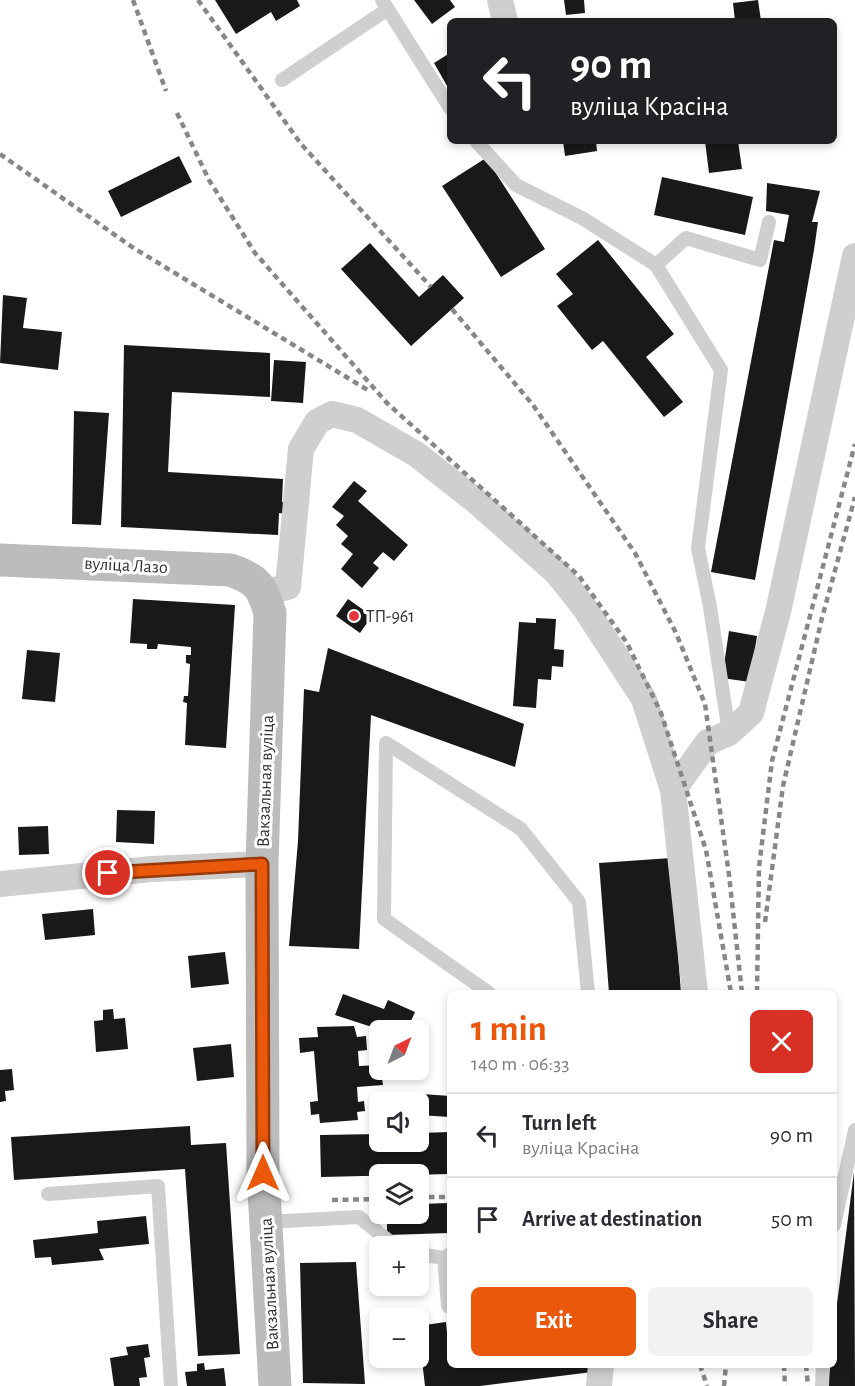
<!DOCTYPE html>
<html lang="en">
<head>
<meta charset="utf-8">
<style>
	:root { --surface:#fff; --page:#f2f2f3; --text:#2b2b33; --muted:#7c7c81; --line:#e1e1e2; --accent:#ea580c }
	body { margin:0; font-family:"Alegreya Sans",sans-serif; background:var(--page); color:var(--text); height:100vh; display:flex; flex-direction:column; font-size:22px; white-space:nowrap }
	* { box-sizing:border-box; margin:0 }
	p { font-size:20px; color:var(--muted) }
	.icon { flex:none; width:33px; height:33px; fill:none; stroke:currentColor; stroke-width:2; stroke-linecap:round; stroke-linejoin:round }
	.map { position:relative; flex:1; overflow:hidden }
	.drawer { position:absolute; left:447px; top:990px; width:390px; height:378px; display:flex; flex-direction:column; background:var(--surface); border-radius:9px; box-shadow:0 3px 9px #0003 }
	.drawer>* { flex:none }
	.banner { position:absolute; left:447px; top:18px; width:390px; height:126px; border-radius:9px; box-shadow:0 3px 9px #0003; background:#202124; color:#fff; overflow:hidden }
	.needle { width:39px; rotate:42deg }
	.buttons { position:absolute; left:369px; top:1020px; display:grid; gap:12px }
	.buttons a { display:grid; place-items:center; width:60px; height:60px; border-radius:9px; background:var(--surface); box-shadow:0 3px 9px #0003; font-size:30px }
	.pin { position:absolute; display:grid; place-items:center; width:51px; height:51px; color:#fff; margin:-26px; border:3px solid #fff; border-radius:50%; box-shadow:0 2px 6px #0007 }
	.me { position:absolute; width:66px; margin:-33px; rotate:0deg; stroke-linejoin:round; filter:drop-shadow(0 0 4px #0008) }
	.turn { display:flex; align-items:center; gap:21px; height:126px; padding:0 24px; font-size:27px }
	.turn .icon { width:78px; height:78px; stroke-width:2.5 }
	.turn b { display:block; font-size:42px; line-height:51px }
	.round { display:grid; place-items:center; flex:none; width:63px; height:63px; border-radius:9px; background:var(--page) }
	.headline { display:flex; align-items:center; justify-content:space-between; height:102px; padding:0 24px }
	h1 { font-size:36px; font-weight:600; line-height:45px; color:var(--accent) }
	.cta { display:flex; gap:12px; margin-top:auto; padding:12px 24px }
	.cta a { flex:1; height:69px; border-radius:9px; background:var(--accent); color:#fff; font-size:24px; font-weight:600; line-height:69px; text-align:center }
	.cta a+a { background:var(--page); color:var(--text) }
	ul { padding:0; list-style:none }
	li { display:flex; align-items:center; gap:18px; height:84px; padding:0 24px; border-top:2px solid var(--line) }
	li div { flex:1 }
	li b { display:block; font-size:22px }
	li em { font-style:normal }
	.map>svg:first-child { display:block }
	.building { fill:#191919 }
	.lines { fill:none; stroke-linecap:round; stroke-linejoin:round }
	.lane { stroke:#cfcfcf; stroke-width:14 }
	.street { stroke:#cfcfcf; stroke-width:26 }
	.secondary { stroke:#bcbcbc; stroke-width:33 }
	.rail { stroke:#878787; stroke-width:4.5; stroke-dasharray:6 4.5; stroke-linecap:butt }
	.route-casing { stroke:#983908; stroke-width:15 }
	.route { stroke:#ea580c; stroke-width:10 }
	.poi-dot { fill:#e7363a; stroke:#fff; stroke-width:2 }
	.labels { text-anchor:middle; stroke-width:6; stroke-linejoin:round; paint-order:stroke }
	.street-label { font-size:18px; fill:#323232; stroke:#fff }
	.poi-label { font-size:18px; fill:#323232; stroke:#fff; text-anchor:start }
</style>
</head>
<body>
<div class="map">
<svg width="855" height="1386" viewBox="0 0 855 1386">
	<rect width="100%" height="100%" fill="#fff"/>
	<path class="building" d="M215,0H297L300,6L276,21L271,12L236,34Z
		M414,0H450L455,7L432,24Z
		M564,0H584L585,13L566,15Z
		M758,0L761,21H735L733,3Z
		M450,53V91L434,63Z
		M563,141H596L597,151L565,156Z
		M705,141H738L742,169L709,173Z
		M179,156L192,182L121,217L108,191Z
		M486,158L545,249L501,277L442,186Z
		M662,177L753,197L745,235L654,215Z
		M767,183L820,191L812,222H818L814,250L755,580L711,572L774,240L784,242L789,215L766,211Z
		M598,240L674,334L646,357L683,402L664,417L603,341L592,350L557,306L573,294L556,274Z
		M370,243L419,297L443,275L464,298L411,346L341,269Z
		M3,295L27,298L23,328L62,332L58,370L0,363Z
		M124,345L270,353V397L172,392L168,472L283,479L282,502L289,503L287,514L279,513L278,535L121,527Z
		M274,360L306,362L303,403L271,401Z
		M74,411L109,413L101,525L72,524Z
		M354,481L367,491L358,501L408,545L394,561L383,552L373,563L379,568L362,588L341,569L353,554L341,544L348,536L336,525L344,516L332,507Z
		M133,599L235,605L226,748L185,745L187,703L183,702L184,696H188L190,664L186,663V655H191V647L158,644L157,649H147V644L130,643Z
		M348,599L372,616L360,633L336,616Z
		M536,618L556,619L554,649L564,650L563,667L552,666L551,680L538,679L536,708L513,706L519,622L536,623Z
		M729,631L757,636L750,682L722,678Z
		M328,648L524,724L515,767L371,715L359,949L289,946L298,841L304,689L319,692Z
		M27,650L60,653L55,702L22,699Z
		M117,810L155,811L154,844L116,842Z
		M48,826L49,854L19,855L18,827Z
		M671,858L681,993H609L599,863Z
		M93,909L95,935L45,940L42,914Z
		M225,952L229,984L191,988L188,956Z
		M343,994L384,1009L388,1000L415,1012L407,1030H381L335,1015Z
		M113,1009L114,1019L125,1018L128,1049L96,1052L94,1021L103,1020V1010Z
		M354,1026L357,1037L366,1036L367,1050L358,1051L359,1066L380,1065L383,1085L357,1087L358,1102L364,1101L365,1111L357,1112L358,1120L320,1123L319,1114L311,1115L310,1102L318,1101L314,1051L300,1053L299,1038L318,1037L317,1027Z
		M231,1044L234,1077L197,1081L193,1048Z
		M12,1069L14,1090L5,1091L6,1101L0,1102V1070Z
		M422,1094L450,1096V1117L418,1115Z
		M190,1126L191,1145L226,1143L240,1354L198,1356L185,1169L14,1180L11,1137Z
		M450,1132V1174L321,1177L320,1135L380,1134V1142H418V1133Z
		M854,1172L855,1386H828L830,1365H834V1327Z
		M450,1203V1233L387,1235V1214H418V1204Z
		M146,1216L149,1244L99,1249L104,1260L52,1265L51,1257L35,1258L33,1240L98,1233L97,1221Z
		M356,1262L365,1384L303,1383L300,1263Z
		M446,1322L450,1365H592V1372L480,1386H425L418,1326Z
		M148,1344L150,1357L144,1358L147,1377L139,1378L140,1386H114L110,1358L128,1355L126,1347Z
		M204,1363L205,1370L224,1368L226,1386H187L185,1372L197,1371V1364Z"/>
	<g class="lines">
		<path class="lane" d="M382,0L450,108
			M282,80L388,9
			M476,141L516,185L582,218L656,265L721,370L698,548L710,607L729,733
			M656,265L686,238L760,260L769,222
			M489,993L384,919L386,743L521,829L579,902L588,993
			M48,1194L158,1186L171,1386
			M266,1222L359,1217L395,1246
			M834,1225L855,1130
			M418,1254L444,1258L450,1254
			M444,1258L448,1306H450
			M822,1386L823,1365"/>
		<path class="street" d="M500,0L505,21
			M264,592L288,587L301,449L317,422L332,414L357,420L416,454L476,501L556,572L584,607L644,699L673,790L695,993
			M673,790L708,742L729,733L751,713L778,612L855,256
			M0,884L152,869L262,864
			M599,1386L601,1365"/>
		<path class="secondary" d="M0,560L230,570C257,579 262,586 270,613L262,864L263,1173L275,1386"/>
		<path class="rail" d="M133,0L166,91
			M198,0L301,144L431,287
			M177,113L209,180L255,253L387,403L579,576L627,643L661,713L706,850L731,993
			M0,154L132,247L371,392
			M452,309L533,405L635,553L676,633L705,704L729,875L742,993
			M765,922L783,786L822,618L855,497
			M757,992L759,867L772,761L855,444
			M819,993V992
			M418,1197H450
			M332,1200L380,1199
			M700,1365L707,1386
			M784,1365L785,1386
			M806,1365L808,1386
			M724,1386L726,1365"/>
	</g>
	<g class="lines">
		<defs>
			<path id="route" d="M108,873L262,864L263,1173"/>
		</defs>
		<use href="#route" class="route-casing"/>
		<use href="#route" class="route"/>
	</g>
	<circle class="poi-dot" cx="354" cy="616" r="6"/>
	<g class="labels">
		<g class="street-label">
			<text transform="translate(126 565) rotate(3)" y="6">вуліца Лазо</text>
			<text transform="translate(265 781) rotate(-88)" y="6">Вакзальная вуліца</text>
			<text transform="translate(269 1284) rotate(-93)" y="6">Вакзальная вуліца</text>
		</g>
		<g class="poi-label">
			<text x="366" y="622">ТП-961</text>
		</g>
	</g>
</svg>
<div class="buttons">
<a><svg class="needle" viewBox="-14 -14 28 28"><path d="M0-13l5 13h-10z" fill="#e53935"/><path d="M0 13l5-13h-10z" fill="#7c7c81"/></svg></a>
<a><svg class="icon" aria-label="sound" viewBox="0 0 24 24"><path d="M4 9h4l5-4v14l-5-4H4zM17 9q2 3 0 6"/></svg></a>
<a><svg class="icon" aria-label="layers" viewBox="0 0 24 24"><path d="M12 4l9 5-9 5-9-5zM3 14l9 5 9-5"/></svg></a>
<a>+</a>
<a>−</a>
</div>
<div class="pin" style="left:108px;top:873px;background:#d93025"><svg class="icon" aria-label="arrive" viewBox="0 0 24 24"><path d="M6 21V4h12l-3 4 3 4H6"/></svg></div>
<svg class="me" style="left:263px;top:1173px" viewBox="-20 -20 40 40"><path d="M0-17L14 15 0 8-14 15z" fill="#ea580c" stroke="#fff" stroke-width="4"/></svg>
<div class="banner">
<div class="turn"><svg class="icon" aria-label="left" viewBox="0 0 24 24"><path d="M17 20v-9H6M10 6l-5 5 5 5"/></svg><div><b>90 m</b>вуліца Красіна</div></div>
</div>
<section class="drawer">
<div class="headline"><div><h1>1 min</h1><p>140 m · 06:33</p></div><a class="round" style="background:#d93025;color:#fff"><svg class="icon" aria-label="close" viewBox="0 0 24 24"><path d="M6 6l12 12M18 6L6 18"/></svg></a></div>
<ul>
<li><svg class="icon" aria-label="left" viewBox="0 0 24 24"><path d="M17 20v-9H6M10 6l-5 5 5 5"/></svg><div><b>Turn left</b><p>вуліца Красіна</p></div><em>90 m</em></li>
<li><svg class="icon" aria-label="arrive" viewBox="0 0 24 24"><path d="M6 21V4h12l-3 4 3 4H6"/></svg><div><b>Arrive at destination</b></div><em>50 m</em></li>
</ul>
<div class="cta"><a>Exit</a><a>Share</a></div>
</section>
</div>
</body>
</html>
